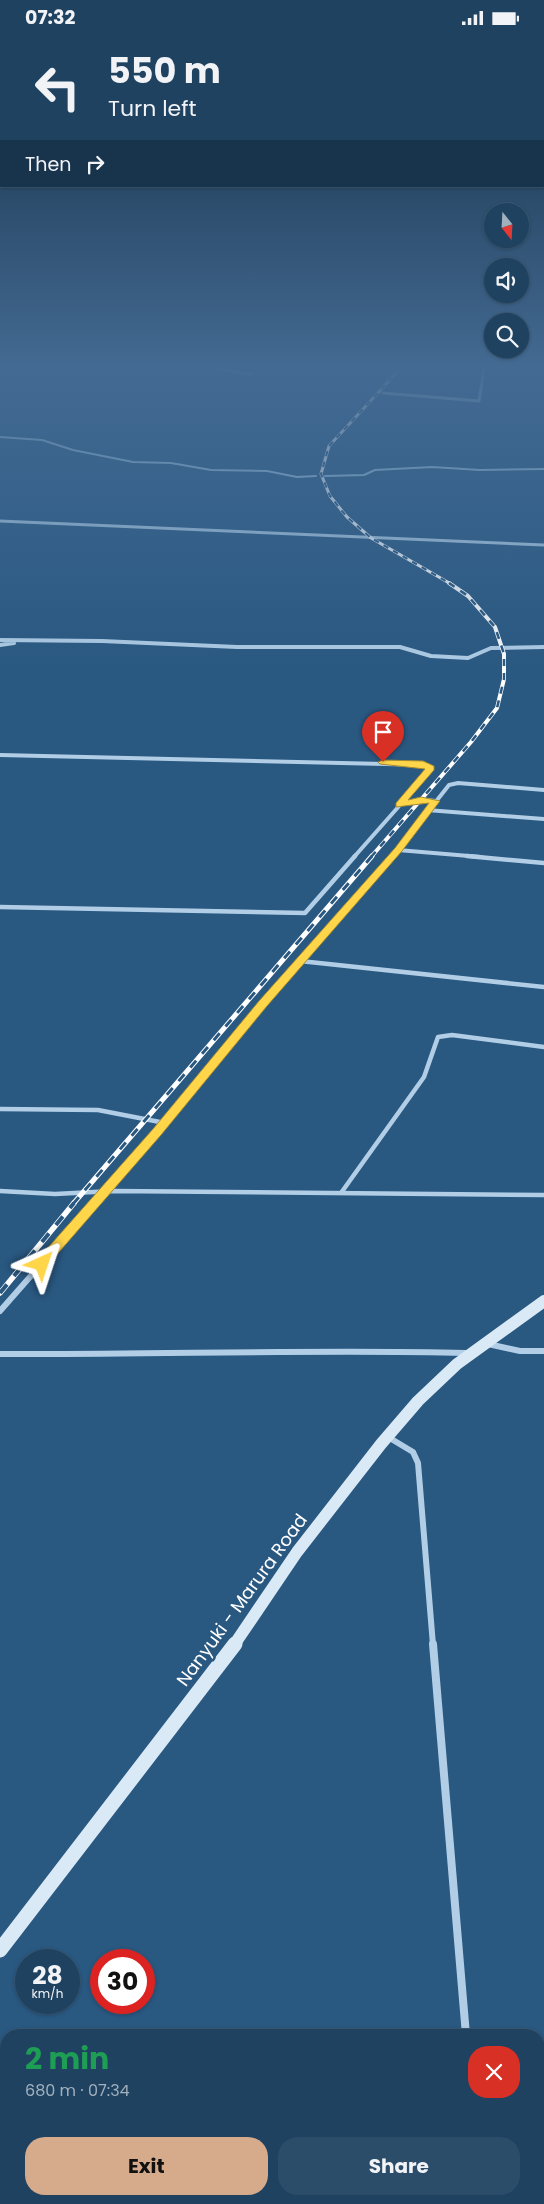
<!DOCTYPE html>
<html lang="en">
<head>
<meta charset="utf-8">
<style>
	:root { --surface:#1f4261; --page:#2c4d6a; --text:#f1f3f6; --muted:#a1b0bd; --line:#3c5b76; --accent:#d6ab8b }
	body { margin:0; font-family:Poppins,sans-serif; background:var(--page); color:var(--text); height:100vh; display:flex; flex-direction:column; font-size:19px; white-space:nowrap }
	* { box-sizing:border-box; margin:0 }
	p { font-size:16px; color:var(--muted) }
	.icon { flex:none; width:28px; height:28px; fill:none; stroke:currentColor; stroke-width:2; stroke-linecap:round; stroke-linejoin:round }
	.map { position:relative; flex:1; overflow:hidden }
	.drawer { position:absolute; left:0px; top:1994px; width:545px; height:176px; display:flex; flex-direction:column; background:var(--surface); border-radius:20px 20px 0 0; box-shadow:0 1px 4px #0004,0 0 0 1px var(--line) }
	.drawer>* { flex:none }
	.banner { position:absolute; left:0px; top:0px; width:545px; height:152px; box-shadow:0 1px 4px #0004,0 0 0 1px var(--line); background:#1f4261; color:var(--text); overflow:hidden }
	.needle { width:32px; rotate:162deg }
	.fabs { position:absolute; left:484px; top:168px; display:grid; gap:10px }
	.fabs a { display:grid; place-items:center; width:45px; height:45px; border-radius:50%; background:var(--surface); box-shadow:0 1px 4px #0004,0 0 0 1px var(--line); font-size:25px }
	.speed { position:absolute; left:15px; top:1914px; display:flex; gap:10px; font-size:25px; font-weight:700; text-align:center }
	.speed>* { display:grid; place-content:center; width:65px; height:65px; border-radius:50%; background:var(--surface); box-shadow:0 1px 4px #0004,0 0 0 1px var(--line); line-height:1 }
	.speed small { font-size:12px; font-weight:400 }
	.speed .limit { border:8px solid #d22; background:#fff; color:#111 }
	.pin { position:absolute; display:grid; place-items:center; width:42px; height:42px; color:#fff; margin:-51px -21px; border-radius:50% 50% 50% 0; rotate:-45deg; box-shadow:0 0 5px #0007 }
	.pin .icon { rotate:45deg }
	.me { position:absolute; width:55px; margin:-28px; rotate:42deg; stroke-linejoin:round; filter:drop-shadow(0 0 4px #0008) }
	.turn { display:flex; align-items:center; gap:18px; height:105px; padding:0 25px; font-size:22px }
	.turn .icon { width:65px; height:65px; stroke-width:2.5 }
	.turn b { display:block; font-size:35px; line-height:42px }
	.then { display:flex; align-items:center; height:48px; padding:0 25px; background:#0003; gap:10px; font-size:19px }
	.round { display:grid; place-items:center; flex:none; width:52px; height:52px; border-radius:20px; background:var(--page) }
	.headline { display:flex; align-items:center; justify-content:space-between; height:85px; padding:0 25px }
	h1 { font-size:30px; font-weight:700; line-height:38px; color:#1e9e55 }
	.primary-button { display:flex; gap:10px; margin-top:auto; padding:10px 25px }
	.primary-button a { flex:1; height:58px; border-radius:20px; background:var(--accent); color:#111; font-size:20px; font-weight:700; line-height:58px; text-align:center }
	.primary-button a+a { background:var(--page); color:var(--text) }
	.status { display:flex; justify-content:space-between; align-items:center; height:35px; padding:0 25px; background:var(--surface); direction:ltr }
	.status svg { height:14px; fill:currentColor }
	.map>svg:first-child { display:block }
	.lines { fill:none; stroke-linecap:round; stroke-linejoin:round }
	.stream { stroke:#a6cae6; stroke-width:2 }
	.street-far4 { stroke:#b1cee6; stroke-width:3 }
	.street-far3 { stroke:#b1cee6; stroke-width:4 }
	.street-far2 { stroke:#b1cee6; stroke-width:4.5 }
	.street-far1 { stroke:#b1cee6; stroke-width:6 }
	.street { stroke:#b1cee6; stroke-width:8 }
	.secondary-far1 { stroke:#dae9f6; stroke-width:12 }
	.secondary { stroke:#dae9f6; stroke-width:15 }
	.rail-far3-casing { stroke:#fff; stroke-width:3 }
	.rail-far2-casing { stroke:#fff; stroke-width:4 }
	.rail-far1-casing { stroke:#fff; stroke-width:5 }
	.rail-casing { stroke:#fff; stroke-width:5.5 }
	.rail-far3 { stroke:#295881; stroke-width:2; stroke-dasharray:5.5; stroke-linecap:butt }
	.rail-far2 { stroke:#295881; stroke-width:2.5; stroke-dasharray:7; stroke-linecap:butt }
	.rail-far1 { stroke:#295881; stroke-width:3; stroke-dasharray:9; stroke-linecap:butt }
	.rail { stroke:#295881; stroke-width:4; stroke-dasharray:11; stroke-linecap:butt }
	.route { fill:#ffd54a; stroke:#a68a30 }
	.labels { text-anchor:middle; stroke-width:5; stroke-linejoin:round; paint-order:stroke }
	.near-street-label { font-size:18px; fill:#fff; stroke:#295881 }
</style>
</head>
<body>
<div class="status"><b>07:32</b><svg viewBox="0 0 49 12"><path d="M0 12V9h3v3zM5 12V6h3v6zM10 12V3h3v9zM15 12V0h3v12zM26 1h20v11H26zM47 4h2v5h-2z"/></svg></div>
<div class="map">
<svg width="544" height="2169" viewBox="0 0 544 2169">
	<rect width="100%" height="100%" fill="#295881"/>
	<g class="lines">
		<path class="stream" d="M0,402L42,405L73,415L133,427L171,428L211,435L267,436L297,442L316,441
			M325,441L364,440L375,435L432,432L480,435L544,434"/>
		<path class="street-far4" d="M217,334L251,339
			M383,358L479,366L484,334
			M0,486L544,510"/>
		<path class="street-far3" d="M0,605L102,606L237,612H400L431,621L468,623L491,613L544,612
			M0,610L14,608
			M0,720L428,730L431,735L354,822
			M401,769L421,764L435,766
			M427,775L544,784
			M398,815L481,822
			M392,822L449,750L458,748L544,755"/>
		<path class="street-far2" d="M467,821L544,828
			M0,872L305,878L355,821
			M300,926L544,952
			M0,1074L98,1075L165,1088
			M0,1156L55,1159L113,1156L544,1160
			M341,1158L424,1042L438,1002L452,1000L544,1012
			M94,1169L263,969L393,821"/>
		<path class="street-far1" d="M0,1276L95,1168
			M488,1309L520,1316H544
			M0,1319C156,1320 311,1314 467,1318
			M388,1402L413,1417L418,1428L433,1610"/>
		<path class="street" d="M433,1609L466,2000
			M539,2019H544
			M0,2022H6
			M251,2164V2169
			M479,2164V2169"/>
		<path class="secondary-far1" d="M234,1610L297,1517L381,1409L418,1366L457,1329L544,1266"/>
		<path class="secondary" d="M0,1915L235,1609"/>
		<defs>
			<path id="rail-far3" d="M400,334L329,411L321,439L330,461L347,482L371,503L451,549"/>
			<path id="rail-far2" d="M371,822L471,707L497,673L504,644V619L495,592L468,561L449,548"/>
			<path id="rail-far1" d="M73,1169L372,821"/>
			<path id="rail" d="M0,1258L74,1168"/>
		</defs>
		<use href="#rail-far3" class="rail-far3-casing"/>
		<use href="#rail-far2" class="rail-far2-casing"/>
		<use href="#rail-far1" class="rail-far1-casing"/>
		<use href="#rail" class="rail-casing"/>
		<use href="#rail-far3" class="rail-far3"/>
		<use href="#rail-far2" class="rail-far2"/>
		<use href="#rail-far1" class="rail-far1"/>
		<use href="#rail" class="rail"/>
	</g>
	<linearGradient id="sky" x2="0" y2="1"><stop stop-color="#173047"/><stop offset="0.52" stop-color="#436a92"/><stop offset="1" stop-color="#436a92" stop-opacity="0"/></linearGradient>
	<rect width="544" height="638" fill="url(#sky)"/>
	<path class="route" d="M383,725L423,726L434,731V735L408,765L421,762L440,766L402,816L267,971L161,1100L46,1232H37L35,1229L37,1225L153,1094L259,966L395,813L429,768L396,772V768L425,734L380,729L378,727Z"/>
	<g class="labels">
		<g class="near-street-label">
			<text transform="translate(242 1565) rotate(-54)" y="6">Nanyuki - Marura Road</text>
		</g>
	</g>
</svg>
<div class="fabs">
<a><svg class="needle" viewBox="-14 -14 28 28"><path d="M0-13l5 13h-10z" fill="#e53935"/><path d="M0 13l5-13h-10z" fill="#a1b0bd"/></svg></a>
<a><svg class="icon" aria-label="sound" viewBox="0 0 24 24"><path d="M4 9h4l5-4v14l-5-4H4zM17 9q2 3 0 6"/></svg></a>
<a><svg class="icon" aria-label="search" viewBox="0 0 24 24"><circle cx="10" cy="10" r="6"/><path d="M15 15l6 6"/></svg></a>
</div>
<div class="speed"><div>28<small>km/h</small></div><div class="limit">30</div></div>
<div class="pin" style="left:383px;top:727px;background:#d93025"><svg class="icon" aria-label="arrive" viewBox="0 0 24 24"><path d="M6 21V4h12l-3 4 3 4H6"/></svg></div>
<svg class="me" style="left:42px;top:1229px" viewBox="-20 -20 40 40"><path d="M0-17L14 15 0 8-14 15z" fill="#ffd54a" stroke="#fff" stroke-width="4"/></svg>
<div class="banner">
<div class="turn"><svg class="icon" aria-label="left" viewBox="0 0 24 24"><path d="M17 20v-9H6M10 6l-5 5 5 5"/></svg><div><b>550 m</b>Turn left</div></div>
<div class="then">Then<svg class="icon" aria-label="right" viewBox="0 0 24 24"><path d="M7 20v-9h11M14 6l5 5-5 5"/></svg></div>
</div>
<section class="drawer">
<div class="headline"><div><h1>2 min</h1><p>680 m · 07:34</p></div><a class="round" style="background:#d93025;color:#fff"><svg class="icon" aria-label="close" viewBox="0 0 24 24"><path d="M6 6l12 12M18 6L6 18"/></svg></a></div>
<div class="primary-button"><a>Exit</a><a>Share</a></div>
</section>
</div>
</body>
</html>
